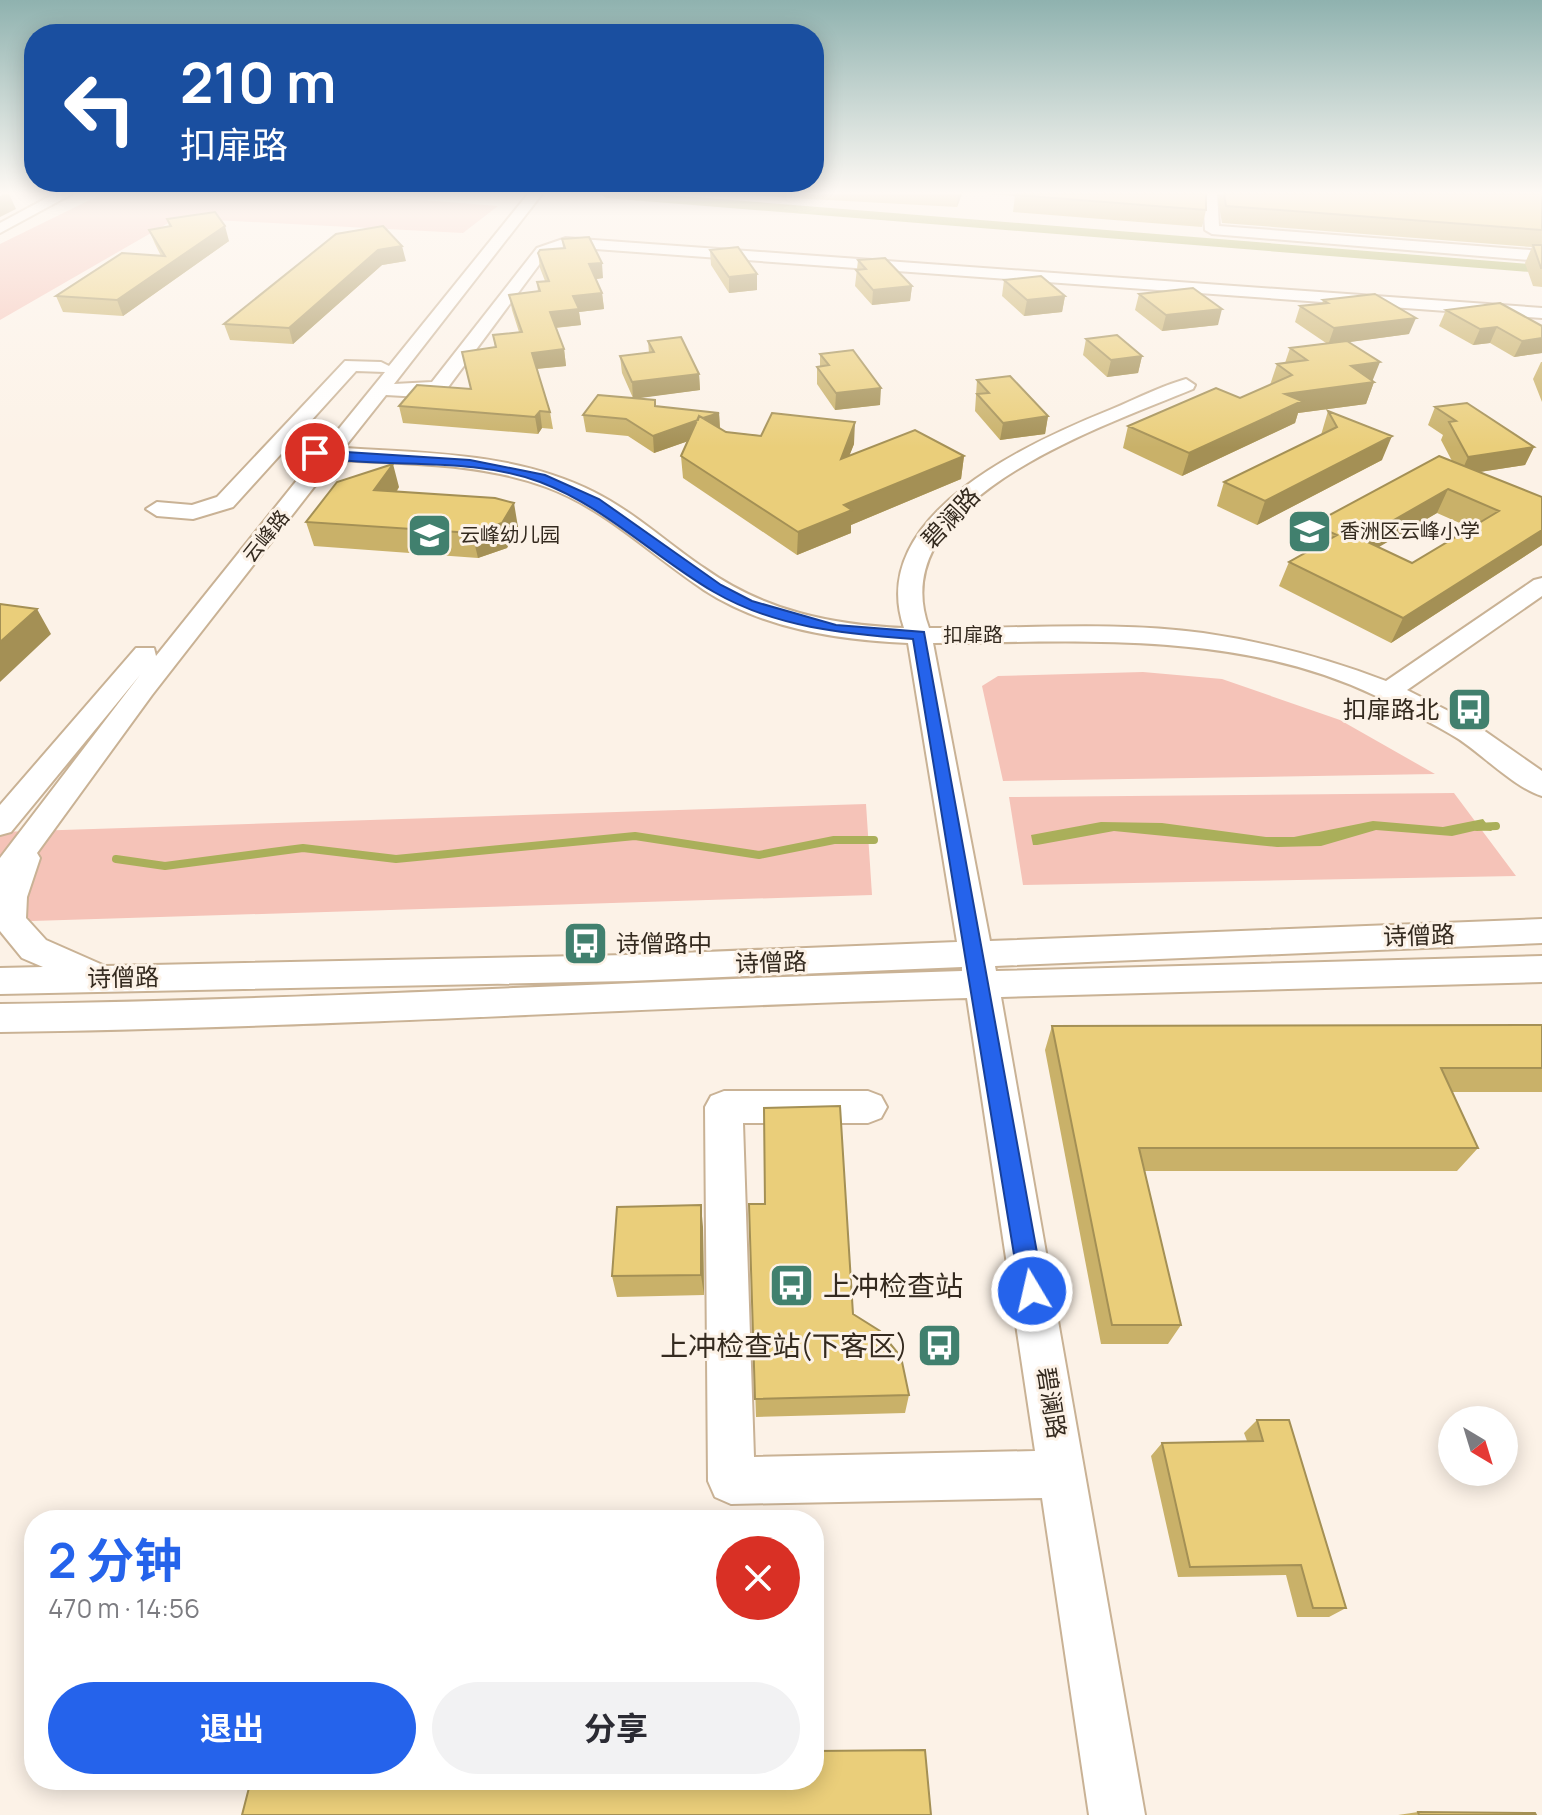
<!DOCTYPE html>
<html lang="zh">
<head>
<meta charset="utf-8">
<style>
	:root { --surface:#fff; --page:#f2f2f3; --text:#2b2b33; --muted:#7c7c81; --accent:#2563eb }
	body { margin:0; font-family:Manrope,"Noto Sans SC",sans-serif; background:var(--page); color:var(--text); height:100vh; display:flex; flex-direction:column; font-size:30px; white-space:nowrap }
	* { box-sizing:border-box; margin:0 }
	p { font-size:26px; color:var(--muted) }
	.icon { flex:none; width:44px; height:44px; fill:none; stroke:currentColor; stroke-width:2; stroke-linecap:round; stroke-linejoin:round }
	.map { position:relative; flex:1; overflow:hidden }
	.sheet { position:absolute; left:24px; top:1510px; width:800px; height:280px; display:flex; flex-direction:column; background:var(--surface); border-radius:32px; box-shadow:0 4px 20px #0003 }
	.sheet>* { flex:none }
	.guide { position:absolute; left:24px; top:24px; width:800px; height:168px; border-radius:32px; box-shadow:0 4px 20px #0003; background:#1a4fa0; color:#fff; overflow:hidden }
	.needle { width:52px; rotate:142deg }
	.buttons { position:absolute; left:1438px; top:1406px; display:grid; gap:16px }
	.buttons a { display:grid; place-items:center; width:80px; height:80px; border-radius:50%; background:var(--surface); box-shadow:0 4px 20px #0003; font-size:40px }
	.pin { position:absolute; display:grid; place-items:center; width:68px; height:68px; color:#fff; margin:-34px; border:4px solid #fff; border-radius:50%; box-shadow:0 2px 8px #0007 }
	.me { position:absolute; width:88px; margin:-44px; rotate:351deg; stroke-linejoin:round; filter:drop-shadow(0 0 6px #0008) }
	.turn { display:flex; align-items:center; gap:28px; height:168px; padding:0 24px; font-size:36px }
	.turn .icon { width:104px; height:104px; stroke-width:2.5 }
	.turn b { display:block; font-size:56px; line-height:68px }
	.round { display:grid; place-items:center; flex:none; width:84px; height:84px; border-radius:42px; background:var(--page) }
	.overview { display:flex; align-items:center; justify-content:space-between; height:136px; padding:0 24px }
	h1 { font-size:48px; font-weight:700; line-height:60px; color:var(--accent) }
	.cta { display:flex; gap:16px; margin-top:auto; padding:16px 24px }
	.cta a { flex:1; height:92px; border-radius:48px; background:var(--accent); color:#fff; font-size:32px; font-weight:700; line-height:92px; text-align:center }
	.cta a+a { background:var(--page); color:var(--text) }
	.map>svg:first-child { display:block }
	.green { fill:#f5c3b8 }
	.water { fill:#aaaf5a }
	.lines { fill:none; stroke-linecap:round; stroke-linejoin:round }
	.stream { stroke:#aaaf5a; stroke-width:8 }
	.canal { fill:#aaaf5a; fill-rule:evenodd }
	.minor-casing { stroke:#c9b295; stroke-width:4 }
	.minor { fill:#fff; fill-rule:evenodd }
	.wall { fill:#c9b169; fill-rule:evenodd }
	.shaded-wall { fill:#a49055 }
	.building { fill:#eace7a; stroke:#a49055; stroke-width:2; fill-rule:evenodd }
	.route { fill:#2563eb; stroke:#184099; stroke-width:2 }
	.labels { text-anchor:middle; stroke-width:6; stroke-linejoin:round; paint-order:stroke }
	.far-poi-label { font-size:20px; fill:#342a1f; stroke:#fcf2e7; text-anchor:start }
	.far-street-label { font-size:20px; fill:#342a1f; stroke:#fcf2e7 }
	.street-label { font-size:24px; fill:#342a1f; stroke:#fcf2e7 }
	.poi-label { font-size:24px; fill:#342a1f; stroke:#fcf2e7; text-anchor:end }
	.near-poi-label { font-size:28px; fill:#342a1f; stroke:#fcf2e7; text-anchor:start }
</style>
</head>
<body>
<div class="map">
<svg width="1542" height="1815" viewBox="0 0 1542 1815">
	<rect width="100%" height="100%" fill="#fcf2e7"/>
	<path class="green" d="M102,194H347L498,206L463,233L177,218L0,320V244Z
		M1143,672L1222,679L1340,720L1435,774L1003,781L982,686L998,676Z
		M1454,793L1516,876L1023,885L1009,797Z
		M866,804L872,895L0,922V832Z"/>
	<path class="water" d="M1483,819L1492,831L1478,830L1452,836L1376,830L1321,846L1277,847L1114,831L1037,845H1033L1031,835L1101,822L1162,823L1266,837H1294L1373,821L1443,827Z"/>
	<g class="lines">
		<path class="stream" d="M1477,827L1496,826
			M116,859L165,866L303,848L396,859L635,836L759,855L834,840H874"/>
		<path class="canal" d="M600,194H657L1542,265V273L606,198Z"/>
		<defs>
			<path id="minor" d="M54,194H72L0,233V223Z
				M528,194H542L394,384L432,382L537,248L566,238L1542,308V318L568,247L547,254L446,390L421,397L386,395L344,448C428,453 517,453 594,492C634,512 667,543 704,568C764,611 832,625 904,628C865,515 1030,442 1112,409C1136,399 1161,386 1186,379L1195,385L1193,389C1105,426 881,499 929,628C1020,629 1113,621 1203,633C1266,642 1326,658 1386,681L1534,580L1542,578V596L1407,690L1476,725L1542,771V796C1515,788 1482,754 1457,738C1431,722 1403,709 1376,696C1239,630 1081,642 933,643L990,941L1542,919V943L995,966L996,971L1542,956V982L1001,997L1145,1815H1089L1042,1498L731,1504L715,1497L708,1481L705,1107L711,1096L724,1091H868L881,1096L887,1107L881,1118L868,1123H743L754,1457L1035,1451L967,998C644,1007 322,1028 0,1032V1004C321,1000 642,980 962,971V967L628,981L0,994V968L43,967L22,958L0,931V858L140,675L11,832L0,835V805L136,648H154L156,656L314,459L305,453L308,449L324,447L385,372L356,371L233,507L193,519L157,516L146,509L157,502L192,505L217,497L345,361L381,362L389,366ZM335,460C405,464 479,462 546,487C606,509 651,555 704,590C764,629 838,640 908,643L957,942L628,955L105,966L46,940L26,918L27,897L40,858L37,853L152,695Z
				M1203,194H1217L1219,226L1542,251V261L1212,234L1205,230Z"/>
		</defs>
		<use href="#minor" class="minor-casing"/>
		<use href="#minor" class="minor"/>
	</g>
	<path class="wall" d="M740,194H962L957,207L790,198Z
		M987,194H1206V210L1202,227L1013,212L1015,196Z
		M1217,194H1542V287L1533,286L1525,263L1532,247L1222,223Z
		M167,219L229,241L123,316L63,312L56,296L161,256L155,244L149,230L169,226Z
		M336,234L406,261L382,265L293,344L230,340L224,324Z
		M562,239L603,278L596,279L602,293L604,309L579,312L581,325L556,328L564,349L566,366L537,369L550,412L553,429L542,428L538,434L403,423L399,406L470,389L495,347L493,335L519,332L512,310L509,295L538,292L537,282L545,281L540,268L538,253L563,248Z
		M710,250L757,274V290L729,293L711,265Z
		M858,260L912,286L910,301L872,305L855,286Z
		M1004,280L1065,296L1062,312L1024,316L1002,296Z
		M1139,294L1218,325L1162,331L1135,310Z
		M1323,300L1409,334L1349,342L1374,382L1366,404L1298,413L1295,423L1182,476L1123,448L1128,426L1240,398L1270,385L1277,364L1285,363L1290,348L1326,343L1295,322L1300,306L1322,304Z
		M1446,310L1542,326V353L1514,357L1490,343L1473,345L1439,326Z
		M1086,339L1142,356L1138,373L1107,377L1083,355Z
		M648,341L699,374L700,390L636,398L656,406L719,413L720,429L726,432L854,444L849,456H964L961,479L851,525V533L797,555L683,478L681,456L688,441L654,453L628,436L586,432L583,415L633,398L622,373L620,356L649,353Z
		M820,354L880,405L835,410L817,384V367H820Z
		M1541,362H1542V402L1533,379Z
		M977,380L1048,416L1045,434L1000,440L975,411Z
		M1435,407L1534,447L1525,465L1479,472L1542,497V545L1391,643L1279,586L1289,562L1309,551L1304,548L1313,524L1452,461L1441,440L1443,435L1428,425ZM1437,513L1471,528L1412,563L1378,547Z
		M1328,411L1382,460L1257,525L1217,506L1224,482L1321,435Z
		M399,487L397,491L518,527L507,548L478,558L314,546L306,522Z
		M1542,1025V1092H1452L1478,1148L1457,1171H1144L1181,1325L1168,1344H1101L1045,1050L1052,1026Z
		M749,1204L853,1314L909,1395L905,1413L756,1417Z
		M703,1227L704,1295L617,1297L612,1276Z
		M1257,1420L1346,1608L1329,1617H1297L1286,1575L1178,1577L1151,1456L1162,1443L1247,1441L1244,1433Z
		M1418,1812L1536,1815H1398Z"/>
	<path class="shaded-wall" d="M4,194H9L16,209L0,217V196Z
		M958,194H962L957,207Z
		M225,226L229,241L123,316L117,300Z
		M402,246L406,261L382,265L293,344L289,328L378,250Z
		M602,263L603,278L590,280L589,264Z
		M757,274V290L729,293V277Z
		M912,286L910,301L872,305L873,290Z
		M602,293L604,309L579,312L581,325L552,328L550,312L573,296Z
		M1065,296L1062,312L1024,316L1027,300Z
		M1222,309L1218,325L1162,331L1166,315Z
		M1416,318L1409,334L1328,345L1334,328Z
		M1497,327L1490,343L1473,345L1480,329Z
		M1542,338V353L1514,357L1522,341Z
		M564,349L566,366L534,369L532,353Z
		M1142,356L1138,373L1107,377L1111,360Z
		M1380,362L1372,382H1374L1366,404L1298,413L1295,423L1182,476L1189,453L1285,394L1351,366Z
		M699,374L700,390L633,399L632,382Z
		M881,388L880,405L835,410L836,393Z
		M540,411L542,428L538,434L535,417Z
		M719,413L720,430L654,453L653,436Z
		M1048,416L1045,434L1000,440L1003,423Z
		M855,422L854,444L839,482L841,459Z
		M1392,436L1382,460L1257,525L1265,501Z
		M1534,447L1525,465L1460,475L1468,457Z
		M964,456L961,479L851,525V533L797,555L798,532L844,505Z
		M393,464L399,487L381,514L374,490Z
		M1448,489L1437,513L1350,564L1361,539Z
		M514,503L518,527L507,548L478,558L472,533Z
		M1542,530V545L1391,643L1403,618Z
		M37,609L51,634L0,682V642Z
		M701,1205L703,1227L704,1295L701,1275Z"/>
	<path class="building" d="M1016,194H1206V210L1015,195Z
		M1224,194H1542V230L1226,206Z
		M215,212L225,226L117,300L56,296L122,253L165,256L149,230L171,226L167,219Z
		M383,226L402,246L378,250L289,328L224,324L336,234Z
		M589,237L602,263L589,264L602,293L573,296L579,309L550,312L564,349L532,353L550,412L540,411L535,417L399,406L417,385L471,389L462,352L496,347L493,335L522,332L509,295L540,291L537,282L549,281L538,253L540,250L565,248L562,239Z
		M1533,245H1542V268H1541Z
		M738,247L757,274L729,277L710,250Z
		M885,258L912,286L873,290L856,270L866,269L858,260Z
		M1041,276L1065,296L1027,300L1004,280Z
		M1193,288L1222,309L1166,315L1139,294Z
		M1375,294L1416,318L1334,328L1300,306L1328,303L1323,300Z
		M1500,303L1542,326V338L1522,341L1497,327L1480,329L1446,310Z
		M1117,335L1142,356L1111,360L1086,339Z
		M681,337L699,374L632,382L620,356L654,352L648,341Z
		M1347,341L1380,362L1351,366L1374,382L1285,394L1302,401L1189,453L1128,426L1216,388L1240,398L1292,375L1277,364L1307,360L1290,348Z
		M853,350L881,388L836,393L817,367L829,365L820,354Z
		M1010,376L1048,416L1003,423L977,394L989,393L977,380Z
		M598,395L655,400V406L719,413L703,418L699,416L698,420L653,436L626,419L583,415Z
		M1467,403L1534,447L1468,457L1449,422L1456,421L1435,407Z
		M1328,411L1392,436L1265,501L1224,482L1337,427Z
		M772,413L855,422L841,459L915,430L964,456L844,505L852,510L798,532L681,456L699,416L726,432L761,436Z
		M1439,456L1542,497V530L1403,618L1289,562L1337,535L1313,524ZM1448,489L1499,511L1412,563L1361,539Z
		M393,464L374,490L495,498L514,503L502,523L472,533L306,522L337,482Z
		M0,604L37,609L0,642Z
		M1542,1025V1068H1441L1478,1148H1139L1181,1325H1112L1052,1026Z
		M840,1106L853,1314L880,1331L901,1357L909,1395L755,1399L749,1204H765L764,1108Z
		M701,1205V1275L612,1276L617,1207Z
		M1257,1420H1289L1346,1608H1313L1301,1565L1190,1567L1162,1443L1263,1441Z
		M925,1750L931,1815H242L251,1780H814V1751Z
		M1418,1812L1535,1813L1536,1815H1419Z"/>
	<linearGradient id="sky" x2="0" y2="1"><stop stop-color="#8fb2af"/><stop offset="0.43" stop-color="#fef9f4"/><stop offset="1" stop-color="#fef9f4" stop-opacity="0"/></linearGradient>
	<rect width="1542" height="448" fill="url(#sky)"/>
	<path class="route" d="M315,450L470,460L545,475L599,499L721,585L752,601L836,625L924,632L1044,1291L1041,1299L1032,1303L1024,1299L1020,1291L913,639C844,634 774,627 714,592C654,557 606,507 540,482C467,455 386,470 311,456Z"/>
	<defs>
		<symbol id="school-square" viewBox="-11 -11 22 22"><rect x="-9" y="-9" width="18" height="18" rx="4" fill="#41806e" stroke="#fcf2e7"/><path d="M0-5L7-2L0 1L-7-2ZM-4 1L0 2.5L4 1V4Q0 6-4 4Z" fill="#fff"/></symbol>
		<symbol id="bus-square" viewBox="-11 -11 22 22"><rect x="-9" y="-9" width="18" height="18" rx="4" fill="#41806e" stroke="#fcf2e7"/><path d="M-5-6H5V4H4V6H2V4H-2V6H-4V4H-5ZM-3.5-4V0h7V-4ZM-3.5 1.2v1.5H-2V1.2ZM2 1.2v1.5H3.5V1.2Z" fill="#fff"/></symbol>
	</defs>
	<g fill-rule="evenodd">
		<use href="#school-square" x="1284" y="506" width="51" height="51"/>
		<use href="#school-square" x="404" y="510" width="51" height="51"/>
		<use href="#bus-square" x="1444" y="684" width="51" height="51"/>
		<use href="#bus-square" x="560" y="918" width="51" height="51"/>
		<use href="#bus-square" x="766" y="1260" width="51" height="51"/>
		<use href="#bus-square" x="914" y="1320" width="51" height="51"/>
	</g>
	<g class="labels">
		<g class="far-poi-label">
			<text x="1340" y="538">香洲区云峰小学</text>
			<text x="460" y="542">云峰幼儿园</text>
		</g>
		<g class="far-street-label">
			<text transform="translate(266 536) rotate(-51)" y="7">云峰路</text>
			<text x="973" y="642">扣扉路</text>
		</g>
		<g class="street-label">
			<text transform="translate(951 518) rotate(-47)" y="8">碧澜路</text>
			<text transform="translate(1419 936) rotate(-2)" y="8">诗僧路</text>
			<text transform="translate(771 963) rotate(-2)" y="8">诗僧路</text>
			<text transform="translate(123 978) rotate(-1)" y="8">诗僧路</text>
			<text transform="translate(1051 1403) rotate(81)" y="8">碧澜路</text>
		</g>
		<g class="poi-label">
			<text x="1439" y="718">扣扉路北</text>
			<text x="616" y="952" text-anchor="start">诗僧路中</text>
		</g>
		<g class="near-poi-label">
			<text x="823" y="1296">上冲检查站</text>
			<text x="908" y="1356" text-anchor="end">上冲检查站(下客区)</text>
		</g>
	</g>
</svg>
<div class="buttons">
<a><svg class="needle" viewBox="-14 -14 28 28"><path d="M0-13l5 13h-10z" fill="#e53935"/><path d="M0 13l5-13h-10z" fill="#7c7c81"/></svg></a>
</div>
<div class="pin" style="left:315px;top:453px;background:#d93025"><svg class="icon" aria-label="arrive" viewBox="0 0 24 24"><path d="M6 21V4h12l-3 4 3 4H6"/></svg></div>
<svg class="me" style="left:1032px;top:1291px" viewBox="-20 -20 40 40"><circle r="17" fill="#2563eb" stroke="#fff" stroke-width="3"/><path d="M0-11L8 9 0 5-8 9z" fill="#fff"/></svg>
<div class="guide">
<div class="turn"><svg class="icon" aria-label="left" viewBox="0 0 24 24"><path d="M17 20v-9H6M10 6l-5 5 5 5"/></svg><div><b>210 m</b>扣扉路</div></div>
</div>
<section class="sheet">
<div class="overview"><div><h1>2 分钟</h1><p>470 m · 14:56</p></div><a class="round" style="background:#d93025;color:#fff"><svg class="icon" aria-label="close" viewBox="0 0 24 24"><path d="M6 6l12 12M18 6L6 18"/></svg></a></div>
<div class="cta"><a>退出</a><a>分享</a></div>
</section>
</div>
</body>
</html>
